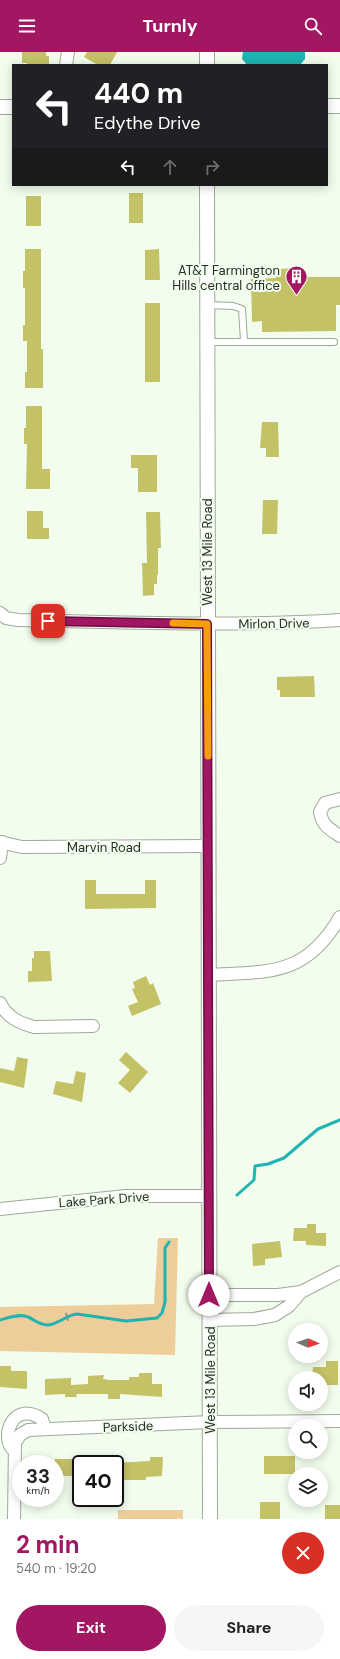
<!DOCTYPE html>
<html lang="en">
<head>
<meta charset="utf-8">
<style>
	:root { --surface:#fff; --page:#f6f6f6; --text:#222; --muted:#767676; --accent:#a11762 }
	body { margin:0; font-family:"DM Sans",sans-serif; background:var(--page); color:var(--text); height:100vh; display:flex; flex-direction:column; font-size:15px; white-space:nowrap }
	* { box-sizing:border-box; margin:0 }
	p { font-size:13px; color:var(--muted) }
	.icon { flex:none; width:22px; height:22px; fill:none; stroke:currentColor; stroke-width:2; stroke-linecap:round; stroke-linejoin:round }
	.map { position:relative; height:1467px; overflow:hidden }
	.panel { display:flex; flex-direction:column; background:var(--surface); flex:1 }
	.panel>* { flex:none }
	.banner { position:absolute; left:12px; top:12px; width:316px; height:122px; border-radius:0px; box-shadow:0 2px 10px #0003; background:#202124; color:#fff; overflow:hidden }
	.needle { width:26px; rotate:92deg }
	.buttons { position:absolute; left:288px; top:1271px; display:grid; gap:8px }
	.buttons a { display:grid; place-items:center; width:40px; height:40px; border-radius:50%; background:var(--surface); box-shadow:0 2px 10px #0003; font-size:20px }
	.speed { position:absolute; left:12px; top:1403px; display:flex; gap:8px; font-size:20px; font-weight:700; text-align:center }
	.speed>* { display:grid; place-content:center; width:52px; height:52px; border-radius:50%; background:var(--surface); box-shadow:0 2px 10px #0003; line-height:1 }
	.speed small { font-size:10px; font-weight:400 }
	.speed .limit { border:2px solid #111; border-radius:6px; background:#fff; color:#111 }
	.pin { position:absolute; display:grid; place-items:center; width:34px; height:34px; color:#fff; margin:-17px; border-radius:8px; box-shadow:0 2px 6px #0006 }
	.me { position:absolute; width:44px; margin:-22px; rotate:0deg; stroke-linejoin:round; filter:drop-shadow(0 0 3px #0008) }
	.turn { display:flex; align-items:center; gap:14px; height:84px; padding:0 16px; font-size:18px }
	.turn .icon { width:52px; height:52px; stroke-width:2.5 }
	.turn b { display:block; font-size:28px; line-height:34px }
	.lanes { display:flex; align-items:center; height:38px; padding:0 16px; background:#0003; justify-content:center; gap:20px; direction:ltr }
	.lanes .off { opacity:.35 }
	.round { display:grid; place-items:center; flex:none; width:42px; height:42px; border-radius:21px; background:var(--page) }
	.overview { display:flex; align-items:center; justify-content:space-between; height:68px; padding:0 16px }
	h1 { font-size:24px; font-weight:700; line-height:30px; color:var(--accent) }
	.button { display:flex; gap:8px; margin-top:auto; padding:8px 16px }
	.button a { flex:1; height:46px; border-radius:24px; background:var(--accent); color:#fff; font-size:16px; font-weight:700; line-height:46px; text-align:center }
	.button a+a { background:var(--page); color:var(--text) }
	header { display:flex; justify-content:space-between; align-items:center; height:52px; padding:0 16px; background:var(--accent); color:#fff; font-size:18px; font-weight:700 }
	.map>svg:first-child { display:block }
	.green { fill:#edce9b }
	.water { fill:#1fb3b1 }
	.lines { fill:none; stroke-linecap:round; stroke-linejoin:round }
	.stream { stroke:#1fb3b1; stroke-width:3 }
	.building { fill:#c3c267 }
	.service-casing { stroke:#9ea99a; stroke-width:8 }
	.minor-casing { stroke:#9ea99a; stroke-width:14 }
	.tertiary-casing { stroke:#9ea99a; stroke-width:16 }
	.path { stroke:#90988d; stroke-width:2; stroke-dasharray:3 2; stroke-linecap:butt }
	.service { stroke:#fff; stroke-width:6 }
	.minor { stroke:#fff; stroke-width:12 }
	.tertiary { stroke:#fff; stroke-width:14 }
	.route-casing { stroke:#690f40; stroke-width:10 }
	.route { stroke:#a11762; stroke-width:7 }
	.slow { stroke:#f59e0b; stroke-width:7 }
	.labels { text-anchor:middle; stroke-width:4; stroke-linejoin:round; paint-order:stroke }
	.poi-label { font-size:13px; fill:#282d27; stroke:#f2fded; text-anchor:end }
	.street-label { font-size:13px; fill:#282d27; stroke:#f2fded }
</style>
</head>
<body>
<header><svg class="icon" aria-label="menu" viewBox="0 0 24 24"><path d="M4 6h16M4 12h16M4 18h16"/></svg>Turnly<svg class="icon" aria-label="search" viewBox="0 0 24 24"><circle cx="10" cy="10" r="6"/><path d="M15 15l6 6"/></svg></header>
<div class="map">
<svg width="340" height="1467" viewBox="0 0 340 1467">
	<rect width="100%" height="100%" fill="#f2fded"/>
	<path class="green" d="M158,1186H178L175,1303L0,1299V1255L154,1252Z
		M118,1458H183V1467H118Z"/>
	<path class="water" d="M243,0H305V7L300,13H247L242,7Z"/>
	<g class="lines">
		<path class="stream" d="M237,1143L254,1128L255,1114L268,1112L284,1106L318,1077L340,1068
			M0,1268C8,1266 20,1261 28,1265C35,1268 39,1273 48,1273C59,1272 66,1263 77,1262L126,1269L157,1266L162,1261L165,1250V1196L169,1190"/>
	</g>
	<path class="building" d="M22,0H46V4H49V13H27V11H22Z
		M87,0H117L110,13H98L84,5Z
		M129,141H143V171H129Z
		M26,144H41V174H26Z
		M25,197H41V297H43V336H25V320H27V289H23V273H25V236H23V219H25Z
		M159,197L160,228H145V198Z
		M304,216V225H340V253H336V279L262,280V269L252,270L251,227L276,226V217Z
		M145,251H160V330H145Z
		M26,354H42V417H50V437H26L27,392H24V376H26Z
		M262,370H278L279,405H266V396H260Z
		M131,403H157V440H138V416H131Z
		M263,448H278L277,482H262Z
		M27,459H43V476H49V487H27Z
		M146,460H160L161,496H158V523H157V532H154V543L143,544L142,511H147Z
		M314,624L315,645H280V638H277V625Z
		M85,828H96V842H145V828H156V856L85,857Z
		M34,899H50L52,929L28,930V919H32V906H34Z
		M146,924L150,933L153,931L161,952L132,964L128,954L138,950L132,937L135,936L133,930Z
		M126,1000L148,1020L130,1041L118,1031L130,1018L119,1008Z
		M17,1005L28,1007L24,1036L0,1030V1016L14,1019Z
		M76,1019L86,1021L82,1050L53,1042L56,1029L73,1032Z
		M307,1172H316V1181H326V1194L306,1193V1189H293L294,1176H307Z
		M280,1189L282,1205L265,1207V1213L253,1214L252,1192Z
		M326,1309H338V1333H321V1326H312L313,1315H326Z
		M0,1314H11V1319H27V1337L0,1335Z
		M139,1321H152V1332H162V1345L120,1342V1347H108V1342H76L77,1345H65V1342L45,1343V1327L71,1326V1333L88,1332V1324L104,1323L103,1327L109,1328H129V1325H139Z
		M264,1404H295V1422H264Z
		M150,1405H163L162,1424L146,1425V1428H115V1411L150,1409Z
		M55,1407H77L78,1424H55Z
		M260,1450H280V1467H260Z
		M325,1453H340V1467H325Z"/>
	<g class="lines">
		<defs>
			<path id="service" d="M207,253L233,254L242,257L244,289
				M207,290H334"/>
			<path id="minor" d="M66,13L68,0
				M0,561L6,566L18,568C125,570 233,575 340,568
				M340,747L325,751L320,760C322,773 329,777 340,784
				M0,790L22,795L208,794
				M0,806L2,790
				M209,923C270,919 305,925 340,865
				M0,951C7,965 19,971 34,975L93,974
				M0,1157L126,1144H209
				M209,1243H278L301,1240
				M209,1268L254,1267L275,1263L289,1254L301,1240L340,1220
				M14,1398C0,1388 11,1347 42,1367L45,1377
				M14,1467L15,1391L20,1383L28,1378L210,1370L340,1369"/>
			<path id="tertiary" d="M207,0V13
				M327,54H340
				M0,55H13
				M207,133L210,1467"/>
		</defs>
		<use href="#service" class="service-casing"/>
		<use href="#minor" class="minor-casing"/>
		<use href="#tertiary" class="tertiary-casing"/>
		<path class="path" d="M66,1261L68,1269"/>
		<use href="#service" class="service"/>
		<use href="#minor" class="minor"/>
		<use href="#tertiary" class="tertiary"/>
	</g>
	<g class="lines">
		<defs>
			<path id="route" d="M48,569L207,572L209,1243"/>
		</defs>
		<use href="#route" class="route-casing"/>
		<use href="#route" class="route"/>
		<path class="slow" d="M173,571L207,572L208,704"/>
	</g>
	<defs>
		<symbol id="building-pin" viewBox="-11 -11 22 30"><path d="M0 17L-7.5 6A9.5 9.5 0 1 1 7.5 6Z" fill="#a11762" stroke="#f2fded"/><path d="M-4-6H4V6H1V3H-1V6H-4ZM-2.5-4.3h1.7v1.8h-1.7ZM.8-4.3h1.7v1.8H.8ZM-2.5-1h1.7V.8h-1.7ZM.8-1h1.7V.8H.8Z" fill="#fff"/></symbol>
	</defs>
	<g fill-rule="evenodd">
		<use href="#building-pin" x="284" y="212" width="25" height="34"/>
	</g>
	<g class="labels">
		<g class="poi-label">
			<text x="280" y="223">AT&amp;T Farmington<tspan x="280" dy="15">Hills central office</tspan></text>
		</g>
		<g class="street-label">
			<text transform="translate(207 500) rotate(-90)" y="5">West 13 Mile Road</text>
			<text transform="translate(274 571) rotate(-1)" y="5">Mirlon Drive</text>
			<text x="104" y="800">Marvin Road</text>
			<text transform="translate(104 1147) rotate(-4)" y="5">Lake Park Drive</text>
			<text transform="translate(210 1328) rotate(-90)" y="5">West 13 Mile Road</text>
			<text transform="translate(128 1374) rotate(-2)" y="5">Parkside</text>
		</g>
	</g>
</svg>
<div class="buttons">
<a><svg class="needle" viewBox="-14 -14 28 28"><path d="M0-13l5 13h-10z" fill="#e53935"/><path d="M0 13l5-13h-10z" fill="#767676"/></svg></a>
<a><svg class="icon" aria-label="sound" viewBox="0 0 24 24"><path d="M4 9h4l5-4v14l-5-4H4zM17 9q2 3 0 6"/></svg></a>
<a><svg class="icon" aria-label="search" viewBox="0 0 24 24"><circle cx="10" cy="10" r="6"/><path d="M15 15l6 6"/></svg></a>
<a><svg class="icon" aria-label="layers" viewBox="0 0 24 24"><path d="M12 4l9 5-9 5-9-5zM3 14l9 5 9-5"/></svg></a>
</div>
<div class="speed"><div>33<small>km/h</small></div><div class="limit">40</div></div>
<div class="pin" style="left:48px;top:569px;background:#d93025"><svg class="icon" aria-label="arrive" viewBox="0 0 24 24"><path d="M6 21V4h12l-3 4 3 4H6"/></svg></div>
<svg class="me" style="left:209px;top:1243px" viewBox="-20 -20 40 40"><circle r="19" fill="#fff"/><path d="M0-13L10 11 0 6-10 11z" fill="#a11762"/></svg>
<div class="banner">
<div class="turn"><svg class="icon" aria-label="left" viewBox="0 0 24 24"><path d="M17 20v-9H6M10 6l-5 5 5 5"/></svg><div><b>440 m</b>Edythe Drive</div></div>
<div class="lanes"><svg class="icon" aria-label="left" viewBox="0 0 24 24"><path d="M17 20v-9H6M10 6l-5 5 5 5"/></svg><svg class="icon off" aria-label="ahead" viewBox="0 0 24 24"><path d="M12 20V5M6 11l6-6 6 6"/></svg><svg class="icon off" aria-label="right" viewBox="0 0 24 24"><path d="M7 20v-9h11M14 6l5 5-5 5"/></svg></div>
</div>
</div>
<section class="panel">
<div class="overview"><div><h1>2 min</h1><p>540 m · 19:20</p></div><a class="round" style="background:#d93025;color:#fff"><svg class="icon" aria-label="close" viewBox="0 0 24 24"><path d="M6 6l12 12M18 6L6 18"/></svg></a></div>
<div class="button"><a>Exit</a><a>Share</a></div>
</section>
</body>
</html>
